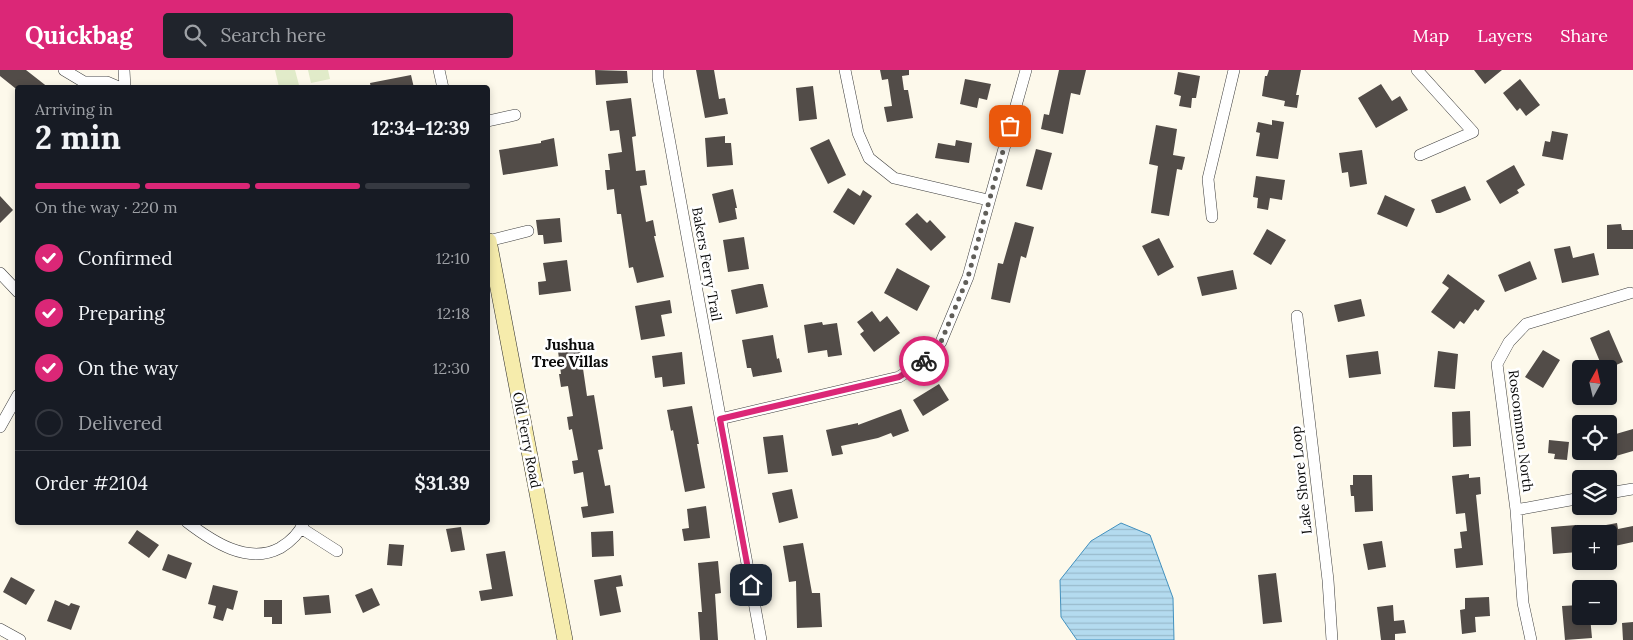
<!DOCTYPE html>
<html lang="en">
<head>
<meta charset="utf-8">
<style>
  :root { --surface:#171b24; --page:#20242c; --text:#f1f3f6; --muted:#9ea1a6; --line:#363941; --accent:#db2777 }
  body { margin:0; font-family:Lora,serif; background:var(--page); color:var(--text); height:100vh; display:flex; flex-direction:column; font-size:19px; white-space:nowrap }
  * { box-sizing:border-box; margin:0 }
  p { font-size:16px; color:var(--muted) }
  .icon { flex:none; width:28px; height:28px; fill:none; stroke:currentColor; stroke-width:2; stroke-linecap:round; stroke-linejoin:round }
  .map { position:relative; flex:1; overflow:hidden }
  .drawer { position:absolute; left:15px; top:15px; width:475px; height:440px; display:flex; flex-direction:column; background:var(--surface); border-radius:5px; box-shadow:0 2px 8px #0003 }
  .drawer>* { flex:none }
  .needle { width:32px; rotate:8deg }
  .fabs { position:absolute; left:1572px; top:290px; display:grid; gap:10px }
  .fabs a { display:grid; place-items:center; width:45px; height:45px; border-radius:5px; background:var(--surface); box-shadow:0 2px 8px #0003; font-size:25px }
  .pin { position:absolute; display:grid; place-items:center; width:42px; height:42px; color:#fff; margin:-21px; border-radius:10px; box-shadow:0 2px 8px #0006 }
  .courier { position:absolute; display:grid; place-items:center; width:50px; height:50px; margin:-25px; border:4px solid #db2777; border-radius:50%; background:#fff; color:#222; box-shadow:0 1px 6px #0007 }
  .overview em { font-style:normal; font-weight:700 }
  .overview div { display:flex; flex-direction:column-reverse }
  .overview { display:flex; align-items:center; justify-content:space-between; height:85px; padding:0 20px }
  h1 { font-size:32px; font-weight:700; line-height:38px }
  .bar { display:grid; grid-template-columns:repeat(4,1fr); gap:8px 5px; align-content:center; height:60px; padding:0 20px }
  .bar i { height:6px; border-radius:4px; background:var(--line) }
  .bar .active { background:var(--accent) }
  .bar p { grid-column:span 4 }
  .line { display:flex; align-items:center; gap:12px; padding:0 20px; border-top:1px solid var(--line) }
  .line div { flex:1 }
  ol { padding:0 20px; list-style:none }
  li { display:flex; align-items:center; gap:15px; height:55px }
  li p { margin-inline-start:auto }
  li .icon { padding:5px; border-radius:50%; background:var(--accent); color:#fff; stroke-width:4 }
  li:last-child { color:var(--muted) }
  li i { width:28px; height:28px; border:2px solid var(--line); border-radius:50% }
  header { display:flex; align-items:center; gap:30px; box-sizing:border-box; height:70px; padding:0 25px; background:var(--accent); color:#fff }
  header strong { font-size:24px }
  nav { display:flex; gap:28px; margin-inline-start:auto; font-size:18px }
  .search { width:350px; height:45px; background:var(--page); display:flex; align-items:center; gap:12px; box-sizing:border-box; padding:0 18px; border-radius:5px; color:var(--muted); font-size:19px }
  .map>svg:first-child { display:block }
  .pitch { fill:#e1ebc9 }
  .water { fill:url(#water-rules); stroke:#4391be }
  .building { fill:#524c48 }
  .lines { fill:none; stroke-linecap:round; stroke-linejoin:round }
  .street-casing { stroke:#3e3e3e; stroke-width:12 }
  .secondary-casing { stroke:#2d2d2d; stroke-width:16 }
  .street { stroke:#fff; stroke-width:11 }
  .secondary { stroke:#f6ecac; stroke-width:15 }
  .done { stroke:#605e59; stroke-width:5; stroke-dasharray:0 9 }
  .route { stroke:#db2777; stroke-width:6 }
  .labels { text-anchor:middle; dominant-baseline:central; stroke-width:5; stroke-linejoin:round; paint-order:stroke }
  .street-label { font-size:14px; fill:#0b0b0b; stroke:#fff }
  .neighbourhood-label { font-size:15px; font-weight:bold; fill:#0b0b0b; stroke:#fff }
</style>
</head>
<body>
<header>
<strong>Quickbag</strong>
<div class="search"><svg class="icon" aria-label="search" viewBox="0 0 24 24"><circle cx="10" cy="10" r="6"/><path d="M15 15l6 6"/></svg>Search here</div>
<nav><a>Map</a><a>Layers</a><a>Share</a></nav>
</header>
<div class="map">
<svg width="1633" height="570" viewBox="0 0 1633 570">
  <defs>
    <pattern id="water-rules" width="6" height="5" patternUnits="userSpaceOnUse" patternTransform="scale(1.25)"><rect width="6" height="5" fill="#b4dbef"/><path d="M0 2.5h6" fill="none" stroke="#9bc"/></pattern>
  </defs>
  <rect width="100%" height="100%" fill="#fdf9eb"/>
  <!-- pitch -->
  <path class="pitch" d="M275,0H295L299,15L290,17H279Z
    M308,0H328L330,9L311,13Z"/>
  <!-- water -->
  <path class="water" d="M1121,453L1150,465L1173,528L1174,570H1077L1061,547L1060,510L1091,471Z"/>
  <!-- building -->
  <path class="building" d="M0,0H26L49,18H15L0,6Z
    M595,0L627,1L628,13L596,15Z
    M696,0H714L719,29L725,28L728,44L705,48Z
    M880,0H909V5L902,6L904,20H908L913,48L887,52L884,37L892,36L888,9L882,10Z
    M1059,0H1086L1080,25L1071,23L1063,64L1041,59L1044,44L1049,45Z
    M1269,0H1301L1296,25H1299L1297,38L1284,36L1285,31L1262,26L1265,6H1267Z
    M1474,0H1502L1485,14Z
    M1178,2L1200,6L1196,28H1192L1191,38L1179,36L1181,26L1174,24Z
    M411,5L414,18H371L370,13Z
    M965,9L991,14L987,30L979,28L977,38L960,34Z
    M1520,9L1540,35L1526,46L1520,38L1517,41L1503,23Z
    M1381,14L1392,31L1400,26L1408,40L1376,58L1358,28Z
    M813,16L817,49L799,51L796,18Z
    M631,28L636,66L632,67L636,101L645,100L647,115L640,116L646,152L653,150L656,166H654L664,207L637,213L633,197L629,198L621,144H617L614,119L607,120L605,100H610L608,84L622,82L619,60L610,61L606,31Z
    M1272,50L1284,52L1278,89L1256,86L1260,63L1256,62L1258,52L1272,55Z
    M1156,55L1177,59L1173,85L1185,87L1182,100L1177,99L1169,146L1151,143L1158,96L1149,94Z
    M1552,61L1568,64L1563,90L1542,86L1545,71L1550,72Z
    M725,66V73H731L733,95L707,97L705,68Z
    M554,68L558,96L503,105L499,80L541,73V71Z
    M829,69L846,105L828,114L810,78Z
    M956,70L972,73L969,93L935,88L938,73L955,76Z
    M1036,79L1052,83L1042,120L1026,116Z
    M1362,80L1367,114L1350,117L1348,102L1342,103L1339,83Z
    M1514,95L1525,115L1517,120L1519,123L1500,134L1486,111Z
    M1256,106L1285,110L1282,130L1270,128L1268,140L1257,138L1258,128L1253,127Z
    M1465,116L1471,130L1440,143H1436L1431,130Z
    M848,118L860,126L863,120L872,126L854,155L833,142Z
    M733,119L737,138H735L737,149L719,153L712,124Z
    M1385,125L1415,139L1407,157L1377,144Z
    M0,126L13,140L0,153Z
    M917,143L927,153L930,150L946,167L931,181L905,154Z
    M560,148L562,172L544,174L543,165H538L536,150Z
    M1015,152L1034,157L1026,188L1021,186L1010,233L991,229L998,193L1003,194Z
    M1621,154L1622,160H1633V179H1607V155Z
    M1267,159L1286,170L1271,195L1253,184Z
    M744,167L749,199L728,202L723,170Z
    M1159,168L1174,197L1158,206L1142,176Z
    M1570,176L1573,188L1594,183L1599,205L1562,213L1554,179Z
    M567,190L571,221L539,225L538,212L546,211L543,193Z
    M1530,191L1537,209L1505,222L1498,205Z
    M897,198L930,216L917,241L884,223Z
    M1233,200L1237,219L1202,226L1197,207Z
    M1448,204L1485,231L1478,241L1475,239L1464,254L1460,251L1454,259L1431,242L1449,218L1442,213Z
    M759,214H763L768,237L736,244L731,220Z
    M1361,229L1365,246L1338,252L1334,235Z
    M670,230L672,243L661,245L665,266L641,270L635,236Z
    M872,241L880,252L887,246L900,263L874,282L860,264L864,261L857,252Z
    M822,252L823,255L837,253L842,285L828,287L827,280L808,283L804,255Z
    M1609,260L1623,292L1607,299H1603L1590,268Z
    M773,265L777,289L779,288L782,302L753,307L751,298H747L742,270Z
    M580,278L587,326L594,325L603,379L598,380L605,416L610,415L614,443L583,448L581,437L588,436L583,402L574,404L572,391L578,390L572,359L569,360L567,347L573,346L568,316L561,317L559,304H561L558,281Z
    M1543,280L1560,290L1543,318L1525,307Z
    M1378,281L1381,304L1349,308L1346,285Z
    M1438,281L1458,284L1455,319L1434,317Z
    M682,282L685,314L663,317L662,307L655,308L652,286Z
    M939,314L949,330L923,346L913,330Z
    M692,336L699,374H697L705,418L685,422L673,360L671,361L667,340Z
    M901,339L909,361L893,367L891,363L878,368L841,376L843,384L832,386L826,360L858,353V355Z
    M1470,341L1471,376L1453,377L1452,342Z
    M1633,359V381L1609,388V366Z
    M783,365L788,402L768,404L763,367Z
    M1549,370L1569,372L1567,390L1554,389L1555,384L1548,383Z
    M1469,404V408L1480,407L1481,424L1476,425L1483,495L1456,498L1454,479L1462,478L1460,462L1467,461L1465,443L1456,444L1452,406Z
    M1353,405H1372L1373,441L1355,442L1354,426H1351L1350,415H1353Z
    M792,419L798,448L779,453L772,423Z
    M706,436L710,468L684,471L682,459L689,458L687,439Z
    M1617,453L1618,459L1633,456V472L1610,477L1609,464L1606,455Z
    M1576,455L1578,482L1553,484L1551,457Z
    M461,457L465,480L451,482L446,459Z
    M137,460L159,475L149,488L128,473Z
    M613,461L614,486L592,487L591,462Z
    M1382,471L1386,497L1368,500L1363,474Z
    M803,473L812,523H820L822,557L797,558L796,511L789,512L783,476Z
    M389,474L404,475L402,496L387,495Z
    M505,481L513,526L481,531L479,521L492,519L486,484Z
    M168,484L192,493L186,509L162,500Z
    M718,491L721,523L715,524L718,570H700L698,542H702L698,493Z
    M1276,503L1282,552L1263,554L1258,505Z
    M621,505L623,516L616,517L621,542L600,546L594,510Z
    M11,507L35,520L26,535L3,522Z
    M213,515L238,521L233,540L227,538L223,551L213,548L216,536L208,534Z
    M372,518L380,535L363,543L355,525Z
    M329,525L331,543L305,545L303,527Z
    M1489,527L1490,546L1475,547L1476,562L1462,564L1460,540L1465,539V528Z
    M55,530L69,536L71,533L80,536L71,560L47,551Z
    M264,530H282V554H272V547H264Z
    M1393,535L1394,551L1404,550L1406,563L1395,564V570H1381L1377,537Z
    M1581,535V546H1590L1592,568L1565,570L1562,536Z
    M1633,552V570H1623L1622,553Z"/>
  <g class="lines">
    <defs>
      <path id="street" d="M64,0L84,12H107L121,18
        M124,0L125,18
        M439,0L443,18
        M658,0V8L761,570
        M845,0L858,63L869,88L894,108L988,130
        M1417,0L1473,62L1420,85
        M488,51L515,45
        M1212,147L1208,109L1234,0
        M488,171L528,161
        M0,203L18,222
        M1297,246L1328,510L1332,570
        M720,349L899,307L924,291L941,272L968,207L1026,0
        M0,357L18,325
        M1609,423L1633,419
        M1516,440L1581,428
        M187,452C213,472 248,495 280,478C290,472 299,464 304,452
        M301,458L337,481
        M0,559L20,570
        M1531,570L1523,533L1516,440L1497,294L1509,272L1526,254L1630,223"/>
      <path id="secondary" d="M489,171L565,570"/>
    </defs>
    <!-- street casing -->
    <use href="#street" class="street-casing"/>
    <!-- secondary casing -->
    <use href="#secondary" class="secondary-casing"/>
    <!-- street -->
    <use href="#street" class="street"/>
    <!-- secondary -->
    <use href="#secondary" class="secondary"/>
  </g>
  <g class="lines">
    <!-- done -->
    <path class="done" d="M924,291L941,272L968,207L1010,56"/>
    <!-- route -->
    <path class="route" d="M751,515L720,349L899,307L924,291"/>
  </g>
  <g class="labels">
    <!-- street labels -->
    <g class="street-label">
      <text transform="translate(707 194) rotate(80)">Bakers Ferry Trail</text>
      <text transform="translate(1521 361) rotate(83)">Roscommon North</text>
      <text transform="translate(527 370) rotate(79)">Old Ferry Road</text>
      <text transform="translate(1301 410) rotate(-96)">Lake Shore Loop</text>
    </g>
    <!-- neighbourhood labels -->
    <g class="neighbourhood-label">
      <text x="570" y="274">Jushua<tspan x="570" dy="17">Tree Villas</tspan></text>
    </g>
  </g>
</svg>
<div class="fabs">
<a><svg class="needle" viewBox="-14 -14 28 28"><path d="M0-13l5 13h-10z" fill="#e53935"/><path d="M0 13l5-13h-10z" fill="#9ea1a6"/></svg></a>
<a><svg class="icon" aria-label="locate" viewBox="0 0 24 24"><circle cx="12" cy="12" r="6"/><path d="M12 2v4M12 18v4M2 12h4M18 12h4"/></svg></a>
<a><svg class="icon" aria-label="layers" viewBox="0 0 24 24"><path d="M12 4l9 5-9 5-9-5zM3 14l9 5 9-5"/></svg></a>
<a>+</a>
<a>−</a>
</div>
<div class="pin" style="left:1010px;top:56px;background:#ea580c"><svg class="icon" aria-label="bag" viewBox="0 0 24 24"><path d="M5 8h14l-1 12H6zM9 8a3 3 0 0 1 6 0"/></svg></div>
<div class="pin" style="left:751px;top:515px;background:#1f2937"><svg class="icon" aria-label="home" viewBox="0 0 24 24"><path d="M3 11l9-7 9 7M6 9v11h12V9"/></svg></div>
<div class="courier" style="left:924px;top:291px"><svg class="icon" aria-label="bike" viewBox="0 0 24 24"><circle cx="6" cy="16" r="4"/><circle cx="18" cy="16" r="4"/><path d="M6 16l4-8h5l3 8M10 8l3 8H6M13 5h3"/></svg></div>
<section class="drawer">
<div class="overview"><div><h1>2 min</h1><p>Arriving in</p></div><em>12:34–12:39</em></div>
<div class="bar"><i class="active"></i><i class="active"></i><i class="active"></i><i></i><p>On the way · 220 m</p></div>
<ol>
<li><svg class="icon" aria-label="check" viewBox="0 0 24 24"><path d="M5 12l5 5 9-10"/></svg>Confirmed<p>12:10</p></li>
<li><svg class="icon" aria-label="check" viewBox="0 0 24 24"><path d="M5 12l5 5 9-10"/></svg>Preparing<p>12:18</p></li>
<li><svg class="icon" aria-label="check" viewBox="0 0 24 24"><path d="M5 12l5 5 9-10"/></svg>On the way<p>12:30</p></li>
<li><i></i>Delivered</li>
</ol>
<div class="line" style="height:65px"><div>Order #2104</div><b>$31.39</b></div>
</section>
</div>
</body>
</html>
